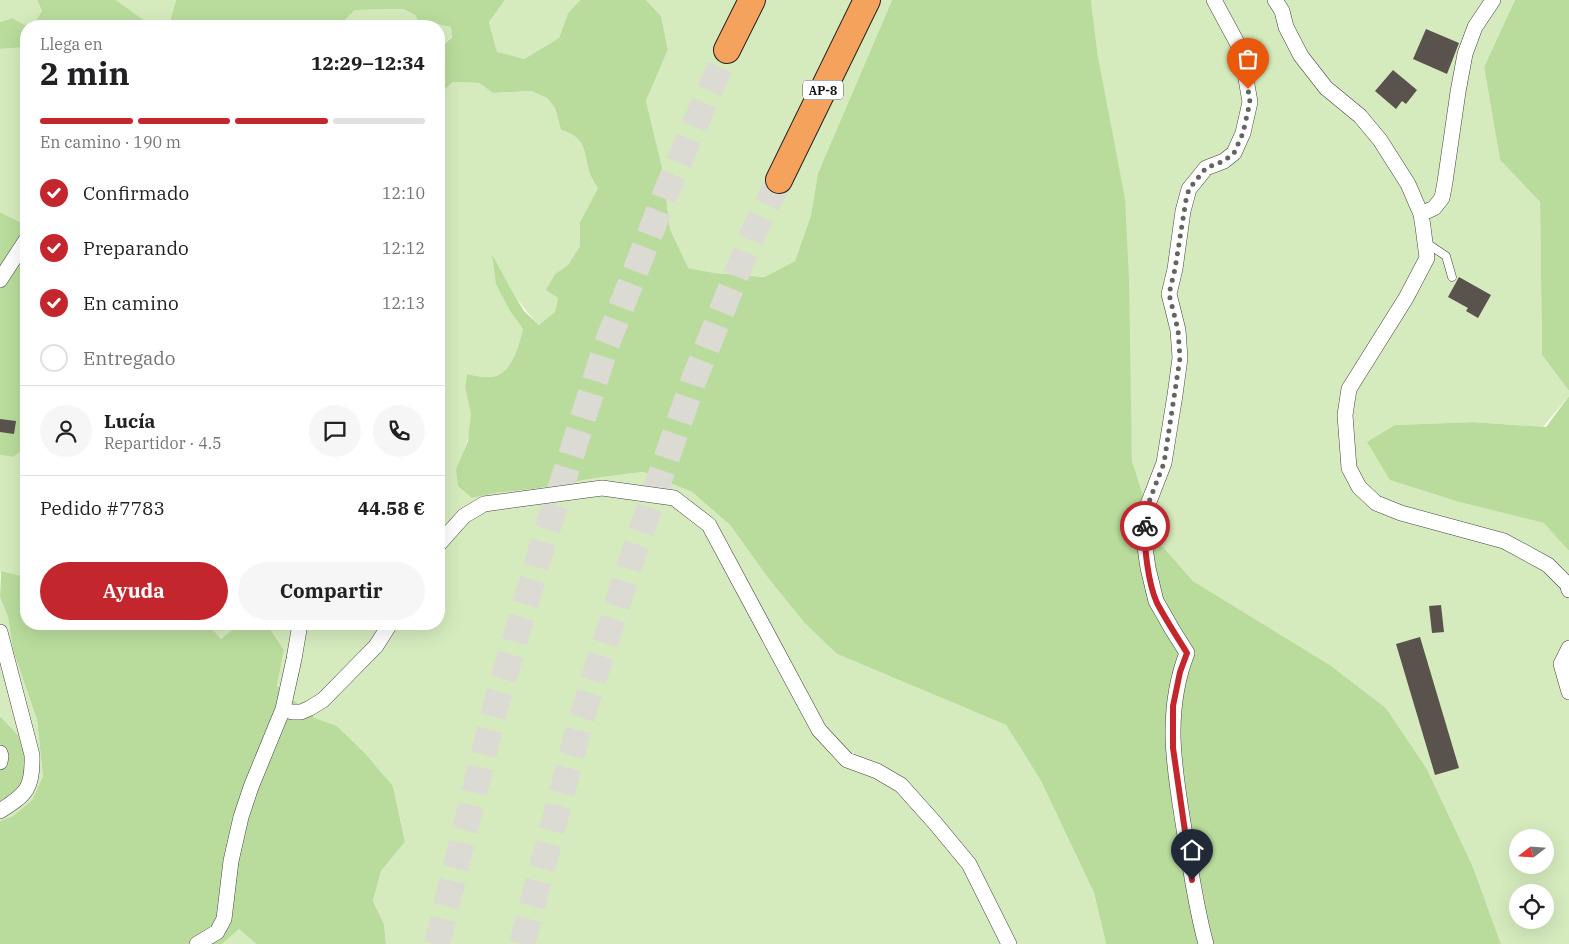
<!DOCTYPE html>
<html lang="es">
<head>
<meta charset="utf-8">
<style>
  :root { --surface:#fff; --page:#f6f6f6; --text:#202124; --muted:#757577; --line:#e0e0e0; --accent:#c4262e }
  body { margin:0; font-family:"IBM Plex Serif",serif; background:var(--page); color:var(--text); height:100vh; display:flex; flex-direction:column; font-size:19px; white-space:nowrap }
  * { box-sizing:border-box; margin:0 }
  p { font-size:16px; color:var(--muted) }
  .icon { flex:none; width:28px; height:28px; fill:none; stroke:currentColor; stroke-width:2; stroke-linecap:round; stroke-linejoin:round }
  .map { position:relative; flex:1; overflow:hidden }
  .details { position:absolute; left:20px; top:20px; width:425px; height:610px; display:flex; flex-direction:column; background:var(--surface); border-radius:20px; box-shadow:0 5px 20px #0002 }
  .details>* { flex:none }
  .needle { width:32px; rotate:253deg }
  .tools { position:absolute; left:1509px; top:829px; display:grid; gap:10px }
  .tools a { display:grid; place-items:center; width:45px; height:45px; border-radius:50%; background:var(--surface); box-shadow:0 5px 20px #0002; font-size:25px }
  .pin { position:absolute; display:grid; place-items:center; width:42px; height:42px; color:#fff; margin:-51px -21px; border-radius:50% 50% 50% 0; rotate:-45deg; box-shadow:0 0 5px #0007 }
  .pin .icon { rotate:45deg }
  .courier { position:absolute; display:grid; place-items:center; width:50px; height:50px; margin:-25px; border:4px solid #c4262e; border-radius:50%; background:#fff; color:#222; box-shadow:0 1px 6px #0007 }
  .summary em { font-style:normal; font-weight:800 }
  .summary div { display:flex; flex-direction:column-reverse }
  .summary { display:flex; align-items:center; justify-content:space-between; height:85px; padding:0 20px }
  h1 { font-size:32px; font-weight:800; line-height:38px }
  .bar { display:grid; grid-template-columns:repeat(4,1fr); gap:8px 5px; align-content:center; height:60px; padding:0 20px }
  .bar i { height:6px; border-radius:4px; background:var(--line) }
  .bar .on { background:var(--accent) }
  .bar p { grid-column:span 4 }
  .line { display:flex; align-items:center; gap:12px; padding:0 20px; border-top:1px solid var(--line) }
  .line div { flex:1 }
  .round { display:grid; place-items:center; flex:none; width:52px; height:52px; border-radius:26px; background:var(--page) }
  ol { padding:0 20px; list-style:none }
  li { display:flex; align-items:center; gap:15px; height:55px }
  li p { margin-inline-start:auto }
  li .icon { padding:5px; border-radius:50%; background:var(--accent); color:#fff; stroke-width:4 }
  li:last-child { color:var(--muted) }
  li i { width:28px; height:28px; border:2px solid var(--line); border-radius:50% }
  .action { display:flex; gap:10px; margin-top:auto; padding:10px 20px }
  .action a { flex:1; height:58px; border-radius:30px; background:var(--accent); color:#fff; font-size:20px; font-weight:800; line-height:58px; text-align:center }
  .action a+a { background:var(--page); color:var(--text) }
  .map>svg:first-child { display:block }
  .green { fill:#d5ebbd; fill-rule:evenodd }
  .forest { fill:#b9dc9c }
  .building { fill:#5a524d }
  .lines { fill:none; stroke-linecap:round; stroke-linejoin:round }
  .motorway-tunnel { stroke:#dbdad3; stroke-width:26; stroke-dasharray:26 13; stroke-linecap:butt }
  .service-casing { stroke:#444; stroke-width:9 }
  .minor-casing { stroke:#444; stroke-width:16 }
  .motorway-casing { stroke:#222; stroke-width:28 }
  .service { stroke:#fff; stroke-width:8 }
  .minor { stroke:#fff; stroke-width:15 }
  .motorway { stroke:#f5a25d; stroke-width:26 }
  .done { stroke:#646461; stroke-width:5; stroke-dasharray:0 9 }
  .route { stroke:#c4262e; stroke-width:6 }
  .labels { text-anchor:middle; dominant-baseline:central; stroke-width:5; stroke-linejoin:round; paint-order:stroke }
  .shield { fill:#fff; stroke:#585858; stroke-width:1 }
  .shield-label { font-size:12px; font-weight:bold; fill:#111 }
</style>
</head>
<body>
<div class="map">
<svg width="1569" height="944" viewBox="0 0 1569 944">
  <rect width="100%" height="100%" fill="#fffdf5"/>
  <!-- green -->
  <path class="green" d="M0,0H37L42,11L32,26H27L12,18L0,22Z
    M116,0H176L170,21L165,26H152Z
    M505,0H580L568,13L559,38L524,59L497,53L489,22Z
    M646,0H892L818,173L811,215L795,261L766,277L715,273L687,268L670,229L663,171L646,101L668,48L661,16Z
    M1091,0H1515L1484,67L1500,160L1540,202L1542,355L1569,391V396L1543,427L1473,422L1395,425L1463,503L1545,523L1569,551V944H1501L1473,867L1427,769L1386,708L1330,665L1193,581L1158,541L1132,461L1130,409L1098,57ZM1518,838H1545V865H1518ZM1518,892H1545V920H1518Z
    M403,9L415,15L421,26H342L343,22L355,10Z
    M437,24L451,27L452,36L439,49V26H427Z
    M26,47V227L22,223L0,212V49Z
    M453,82L479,83L493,93L531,91L547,98L555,108L561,130C588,138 583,152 590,174C592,179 595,184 598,188L580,222V246L568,265L555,274L547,290L558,298L555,312L540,326C517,303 508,284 493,256L510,311L523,329C518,347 512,379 486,377C480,377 473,375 467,374C463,392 468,395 471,412C474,430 463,453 456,469L472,498L495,493L534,489L602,477L643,472L692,492L730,525L766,575L837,654L1006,725L1041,781L1094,893L1106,944H386L384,924L373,901L381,871L405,842L393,786L364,752L337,726L315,718L277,686L284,650L268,626L257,624H439V95Z
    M26,448V579L22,576L1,571L0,573V455L13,457Z
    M0,597L8,617L13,650L37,720L43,776L32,800L13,816L0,821V802L18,735L0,716Z
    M208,624H239L221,639Z
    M239,929L256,944H222Z"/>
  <!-- forest -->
  <path class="forest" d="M37,0H116L152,26H32L42,11Z
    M176,0H505L489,22L497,52L524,59L559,38L568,13L580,0H646L661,16L668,49L646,101L663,171L670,229L688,268L715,273L765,277L795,261L811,215L818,173L892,0H1091L1098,57L1125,199L1129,279L1132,461L1158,541L1193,581L1330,665L1386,708L1427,769L1473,867L1501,944H1106L1094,893L1041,781L1006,725L837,654L804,622L766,575L730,525L692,492L643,472L602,477L534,489L495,493L472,498L458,486L456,469L468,441L471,414L465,387L467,374C473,375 480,377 486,377C511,379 518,348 523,329L510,311L496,284L492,254L511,289L524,311L539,325L555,312L558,298L546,290L555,274L568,265L580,246V222L598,188C595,184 592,179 590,174C583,152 588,138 561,130L555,108L547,98L531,91L493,93L479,83L453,82L439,95V49L452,37L451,27L437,24L421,26L415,15L403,9L355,10L343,22L342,26H165L170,21Z
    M1515,0H1569V391L1542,355L1540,202L1500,160L1484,67Z
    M12,18L27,26L26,47L0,49V22Z
    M0,212L22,223L26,227V448L13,457L0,455Z
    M1569,396V551L1544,523L1463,503L1390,480L1367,442L1395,425L1473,422L1546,427Z
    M1,571L22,576L26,579V624H208L221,639L239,624H257L268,626L284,650L277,686L315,718L337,726L364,752L393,786L405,842L381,871L373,901L384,924L386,944H256L239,929L222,944H0V821L13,816L32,800L43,776L37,720L13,650L8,617L0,597Z
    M0,716L18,735L26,760L24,783L0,802Z"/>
  <!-- building -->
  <path class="building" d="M1426,29L1459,43L1447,74L1413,59Z
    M1393,70L1417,90L1406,104L1402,101L1396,109L1375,91Z
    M1459,277L1491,295L1478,318L1466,311L1468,308L1448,297Z
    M0,419L16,421L14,434L0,432Z
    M1441,605L1444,632L1432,633L1429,606Z
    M1420,637L1459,768L1435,775L1396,644Z"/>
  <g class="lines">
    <!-- motorway-tunnel -->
    <path class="motorway-tunnel" d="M437,944L494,712L544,540L606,346L669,185L727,50
      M522,944L581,720L630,564L693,382L752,236L779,180"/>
    <defs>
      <path id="service" d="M1425,242L1446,256L1452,277"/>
      <path id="minor" d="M1275,0L1282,11L1286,27L1301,56L1326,88L1360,116L1380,140L1408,184L1421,214L1423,227L1427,258L1406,298L1349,389L1345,415L1349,468L1359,487L1376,503L1401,513L1504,541L1548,565L1567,584L1569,590
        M1421,214L1434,208L1442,198L1445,182L1458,92L1465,54L1475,27L1493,0
        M0,280L26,240
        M439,544L464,516L484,504L602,488L674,498L709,525L819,730L847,760L877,771L901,785L935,823L969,864L1009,944
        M0,632L32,755C33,788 27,794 0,811
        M1569,648L1561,664L1569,692
        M283,709L292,712H301L310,708L323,700L376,646L390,624
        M0,753L1,756L0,762
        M197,944L217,932L224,919L231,861L241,817L251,787L283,709L294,659L300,624
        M1206,944C1196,908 1191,871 1185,835C1175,772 1163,715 1187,653L1172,629L1156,601L1148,568L1144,540L1145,512L1164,463L1175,395L1180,358L1178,330L1169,294L1175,269L1183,211L1189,189L1206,168L1224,161L1234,153L1243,133L1250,102L1241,50L1214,0"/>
      <path id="motorway" d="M727,50L752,0
        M779,180L867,0"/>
    </defs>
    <!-- service casing -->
    <use href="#service" class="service-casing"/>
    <!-- minor casing -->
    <use href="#minor" class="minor-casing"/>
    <!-- motorway casing -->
    <use href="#motorway" class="motorway-casing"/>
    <!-- service -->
    <use href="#service" class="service"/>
    <!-- minor -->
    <use href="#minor" class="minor"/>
    <!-- motorway -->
    <use href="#motorway" class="motorway"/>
  </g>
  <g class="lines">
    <!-- done -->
    <path class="done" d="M1145,526V512L1164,463L1180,358L1178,330L1169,294L1175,269L1186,200L1189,189L1206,168L1224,161L1234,153L1243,133L1250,102L1248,89"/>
    <!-- route -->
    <path class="route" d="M1145,526C1144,547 1148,583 1157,603C1166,620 1177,637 1187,653L1180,672L1173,706V748L1192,880"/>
  </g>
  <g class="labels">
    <!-- shield labels -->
    <rect class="shield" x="803" y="80.5" width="40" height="19" rx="4"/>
    <g class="shield-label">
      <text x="823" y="90">AP-8</text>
    </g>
  </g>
</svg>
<div class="tools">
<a><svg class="needle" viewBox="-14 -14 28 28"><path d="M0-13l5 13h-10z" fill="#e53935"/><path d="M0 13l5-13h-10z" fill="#757577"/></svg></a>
<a><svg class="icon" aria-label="locate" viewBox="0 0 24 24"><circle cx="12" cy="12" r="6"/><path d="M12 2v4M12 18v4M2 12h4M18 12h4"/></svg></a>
</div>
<div class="pin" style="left:1248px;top:89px;background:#ea580c"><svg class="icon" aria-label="bag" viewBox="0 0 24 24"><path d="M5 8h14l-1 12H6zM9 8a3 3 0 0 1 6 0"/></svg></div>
<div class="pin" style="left:1192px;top:880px;background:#1f2937"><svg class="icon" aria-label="home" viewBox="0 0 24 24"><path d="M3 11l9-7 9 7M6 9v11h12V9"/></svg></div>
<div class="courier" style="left:1145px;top:526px"><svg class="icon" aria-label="bike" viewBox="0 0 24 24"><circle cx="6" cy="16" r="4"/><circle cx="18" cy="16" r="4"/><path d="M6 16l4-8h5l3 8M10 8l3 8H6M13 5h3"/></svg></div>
<section class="details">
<div class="summary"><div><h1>2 min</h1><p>Llega en</p></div><em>12:29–12:34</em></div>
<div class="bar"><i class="on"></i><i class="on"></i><i class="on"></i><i></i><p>En camino · 190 m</p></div>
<ol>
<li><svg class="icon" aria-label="check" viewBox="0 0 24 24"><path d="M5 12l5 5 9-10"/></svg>Confirmado<p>12:10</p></li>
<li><svg class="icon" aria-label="check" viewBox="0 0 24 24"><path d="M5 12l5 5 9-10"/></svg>Preparando<p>12:12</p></li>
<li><svg class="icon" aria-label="check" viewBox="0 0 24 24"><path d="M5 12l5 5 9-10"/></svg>En camino<p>12:13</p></li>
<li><i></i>Entregado</li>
</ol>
<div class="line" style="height:90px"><a class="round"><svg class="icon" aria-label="person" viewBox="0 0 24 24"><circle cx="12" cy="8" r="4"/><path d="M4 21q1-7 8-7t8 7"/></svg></a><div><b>Lucía</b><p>Repartidor · 4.5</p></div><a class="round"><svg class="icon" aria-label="chat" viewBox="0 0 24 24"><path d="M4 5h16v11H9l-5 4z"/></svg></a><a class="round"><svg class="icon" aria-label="phone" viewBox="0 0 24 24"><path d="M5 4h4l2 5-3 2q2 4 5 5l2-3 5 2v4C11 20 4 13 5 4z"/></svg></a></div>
<div class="line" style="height:65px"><div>Pedido #7783</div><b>44.58 €</b></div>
<div class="action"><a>Ayuda</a><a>Compartir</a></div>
</section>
</div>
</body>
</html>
